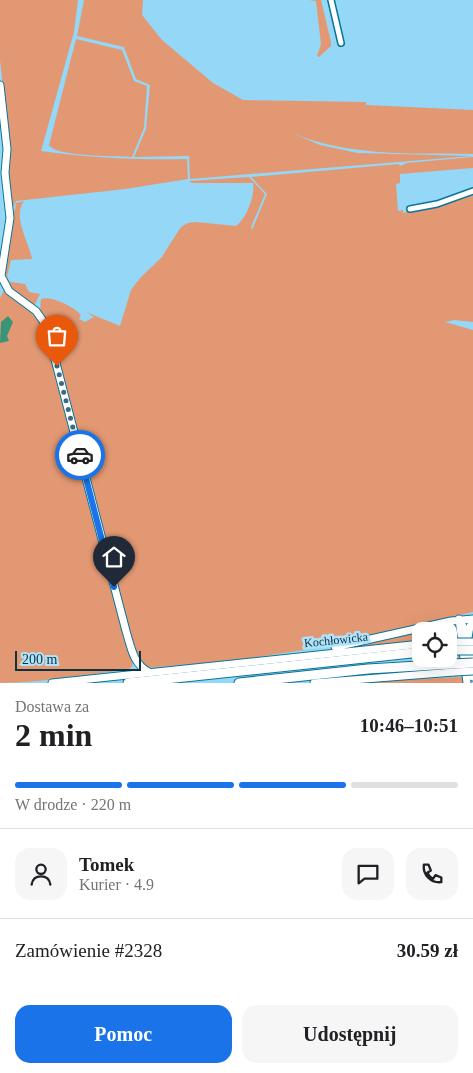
<!DOCTYPE html>
<html lang="pl">
<head>
<meta charset="utf-8">
<style>
  :root { --surface:#fff; --page:#f6f6f6; --text:#202124; --muted:#757577; --line:#e0e0e0; --accent:#1a73e8 }
  body { margin:0; font-family:"Times New Roman",serif; background:var(--page); color:var(--text); height:100vh; display:flex; flex-direction:column; font-size:19px; white-space:nowrap }
  * { box-sizing:border-box; margin:0 }
  p { font-size:16px; color:var(--muted) }
  .icon { flex:none; width:28px; height:28px; fill:none; stroke:currentColor; stroke-width:2; stroke-linecap:round; stroke-linejoin:round }
  .map { position:relative; height:683px; overflow:hidden }
  .sheet { display:flex; flex-direction:column; background:var(--surface); flex:1 }
  .sheet>* { flex:none }
  .controls { position:absolute; left:412px; top:622px; display:grid; gap:10px }
  .controls a { display:grid; place-items:center; width:45px; height:45px; border-radius:10px; background:var(--surface); box-shadow:0 5px 20px #0002; font-size:25px }
  .scale { position:absolute; left:15px; bottom:12px; width:126px; box-sizing:border-box; padding-left:5px; border:2px solid #0c3342; border-top:0; font-size:14px; line-height:18px; white-space:nowrap; color:#0c3342; -webkit-text-stroke:4px #b0e2f9; paint-order:stroke }
  .pin { position:absolute; display:grid; place-items:center; width:42px; height:42px; color:#fff; margin:-51px -21px; border-radius:50% 50% 50% 0; rotate:-45deg; box-shadow:0 0 5px #0007 }
  .pin .icon { rotate:45deg }
  .courier { position:absolute; display:grid; place-items:center; width:50px; height:50px; margin:-25px; border:4px solid #1a73e8; border-radius:50%; background:#fff; color:#222; box-shadow:0 1px 6px #0007 }
  .head em { font-style:normal; font-weight:700 }
  .head div { display:flex; flex-direction:column-reverse }
  .head { display:flex; align-items:center; justify-content:space-between; height:85px; padding:0 15px }
  h1 { font-size:32px; font-weight:700; line-height:38px }
  .bar { display:grid; grid-template-columns:repeat(4,1fr); gap:8px 5px; align-content:center; height:60px; padding:0 15px }
  .bar i { height:6px; border-radius:4px; background:var(--line) }
  .bar .selected { background:var(--accent) }
  .bar p { grid-column:span 4 }
  .line { display:flex; align-items:center; gap:12px; padding:0 15px; border-top:1px solid var(--line) }
  .line div { flex:1 }
  .round { display:grid; place-items:center; flex:none; width:52px; height:52px; border-radius:15px; background:var(--page) }
  .cta { display:flex; gap:10px; margin-top:auto; padding:10px 15px }
  .cta a { flex:1; height:58px; border-radius:15px; background:var(--accent); color:#fff; font-size:20px; font-weight:700; line-height:58px; text-align:center }
  .cta a+a { background:var(--page); color:var(--text) }
  .map>svg:first-child { display:block }
  .green { fill:#e29872 }
  .water { fill:#399577 }
  .lines { fill:none; stroke-linecap:round; stroke-linejoin:round }
  .street-casing { stroke:#0b7598; stroke-width:8 }
  .secondary-casing { stroke:#0b7598; stroke-width:9 }
  .highway-casing { stroke:#0b7598; stroke-width:11 }
  .street { stroke:#fff; stroke-width:5 }
  .secondary { stroke:#fff; stroke-width:7 }
  .highway { stroke:#fff; stroke-width:9 }
  .secondary-bridge-casing { stroke:#0b7598; stroke-width:9; stroke-linecap:butt }
  .highway-bridge-casing { stroke:#0b7598; stroke-width:11; stroke-linecap:butt }
  .secondary-bridge { stroke:#fff; stroke-width:7 }
  .highway-bridge { stroke:#fff; stroke-width:9 }
  .done { stroke:#3c6c81; stroke-width:5; stroke-dasharray:0 9 }
  .route { stroke:#1a73e8; stroke-width:6 }
  .labels { text-anchor:middle; dominant-baseline:central; stroke-width:5; stroke-linejoin:round; paint-order:stroke }
  .street-label { font-size:12px; fill:#0c3342; stroke:#b0e2f9 }
</style>
</head>
<body>
<div class="map">
<svg width="473" height="683" viewBox="0 0 473 683">
  <rect width="100%" height="100%" fill="#94d7f6"/>
  <!-- green -->
  <path class="green" d="M0,0H78L74,32L41,151C90,158 137,160 187,159L188,179L125,189L16,201L12,210L8,174L10,152L0,60Z
    M84,0H143L142,15L162,40L213,83L243,100L366,102V105L473,110V154C410,153 347,157 287,131L320,145L358,153L472,156L190,179L189,156L134,157L146,129L150,85L136,79L124,47L77,36Z
    M309,0H321L331,42V46L319,57L317,56L321,44L316,1Z
    M76,39L122,50L134,81L147,86L144,128L132,157C116,156 56,157 49,145Z
    M473,157V168L400,174V183L396,184L398,211L403,210V213L473,192V322L454,320L445,322L473,330V612L337,645L238,660L147,668L140,664L128,629L47,321L40,311L41,299C51,295 74,307 81,315L79,319L85,322L94,317L86,312L120,326L131,290L140,278L161,258L181,227L188,223L196,222L236,226C247,218 255,196 253,183H192L189,181L249,177L265,194L251,227L252,230L267,194L251,177L399,164L402,173L400,166L407,163Z
    M24,201C12,217 29,242 32,259L11,260L7,277L10,282L25,284L29,292L40,294L34,306L14,293L5,278L12,211L15,210L16,203Z
    M4,290C17,305 36,311 44,330L133,661L132,667L127,670C85,674 43,683 0,683V298Z
    M451,623L456,624L464,683H334L461,677L455,632Z
    M450,625L455,639H449V631H421V641L349,647Z"/>
  <!-- water -->
  <path class="water" d="M8,316L13,322L7,336L9,341L0,343L1,322Z"/>
  <g class="lines">
    <defs>
      <path id="street" d="M331,0L341,43
        M410,209L437,204L473,191"/>
      <path id="secondary" d="M0,85L7,149L5,173L10,218L1,276L9,291L36,311L46,325L126,631C131,647 133,664 149,672
        M459,619L467,683
        M461,621L468,641L473,677
        M468,638L470,626L473,623
        M335,647L451,621L473,619
        M52,683L421,644
        M314,683L454,672"/>
      <path id="highway" d="M128,683L421,652
        M239,683L368,669L452,664"/>
    </defs>
    <!-- street casing -->
    <use href="#street" class="street-casing"/>
    <!-- secondary casing -->
    <use href="#secondary" class="secondary-casing"/>
    <!-- highway casing -->
    <use href="#highway" class="highway-casing"/>
    <!-- street -->
    <use href="#street" class="street"/>
    <!-- secondary -->
    <use href="#secondary" class="secondary"/>
    <!-- highway -->
    <use href="#highway" class="highway"/>
    <defs>
      <path id="secondary-bridge" d="M449,642H473
        M454,672L473,671"/>
      <path id="highway-bridge" d="M451,650H473
        M452,664L473,663"/>
    </defs>
    <!-- secondary-bridge casing -->
    <use href="#secondary-bridge" class="secondary-bridge-casing"/>
    <!-- highway-bridge casing -->
    <use href="#highway-bridge" class="highway-bridge-casing"/>
    <!-- secondary-bridge -->
    <use href="#secondary-bridge" class="secondary-bridge"/>
    <!-- highway-bridge -->
    <use href="#highway-bridge" class="highway-bridge"/>
  </g>
  <g class="lines">
    <!-- done -->
    <path class="done" d="M57,366L80,455"/>
    <!-- route -->
    <path class="route" d="M80,455L114,587"/>
  </g>
  <g class="labels">
    <!-- street labels -->
    <g class="street-label">
      <text transform="translate(336 640) rotate(-6)">Kochłowicka</text>
    </g>
  </g>
</svg>
<div class="controls">
<a><svg class="icon" aria-label="locate" viewBox="0 0 24 24"><circle cx="12" cy="12" r="6"/><path d="M12 2v4M12 18v4M2 12h4M18 12h4"/></svg></a>
</div>
<div class="scale">200 m</div>
<div class="pin" style="left:57px;top:366px;background:#ea580c"><svg class="icon" aria-label="bag" viewBox="0 0 24 24"><path d="M5 8h14l-1 12H6zM9 8a3 3 0 0 1 6 0"/></svg></div>
<div class="pin" style="left:114px;top:587px;background:#1f2937"><svg class="icon" aria-label="home" viewBox="0 0 24 24"><path d="M3 11l9-7 9 7M6 9v11h12V9"/></svg></div>
<div class="courier" style="left:80px;top:455px"><svg class="icon" aria-label="car" viewBox="0 0 24 24"><path d="M5 17H2v-5l4-1 3-4h7l3 4 3 1v5h-3M9 17h6M6 11h13"/><circle cx="7" cy="17" r="2"/><circle cx="17" cy="17" r="2"/></svg></div>
</div>
<section class="sheet">
<div class="head"><div><h1>2 min</h1><p>Dostawa za</p></div><em>10:46–10:51</em></div>
<div class="bar"><i class="selected"></i><i class="selected"></i><i class="selected"></i><i></i><p>W drodze · 220 m</p></div>
<div class="line" style="height:90px"><a class="round"><svg class="icon" aria-label="person" viewBox="0 0 24 24"><circle cx="12" cy="8" r="4"/><path d="M4 21q1-7 8-7t8 7"/></svg></a><div><b>Tomek</b><p>Kurier · 4.9</p></div><a class="round"><svg class="icon" aria-label="chat" viewBox="0 0 24 24"><path d="M4 5h16v11H9l-5 4z"/></svg></a><a class="round"><svg class="icon" aria-label="phone" viewBox="0 0 24 24"><path d="M5 4h4l2 5-3 2q2 4 5 5l2-3 5 2v4C11 20 4 13 5 4z"/></svg></a></div>
<div class="line" style="height:65px"><div>Zamówienie #2328</div><b>30.59 zł</b></div>
<div class="cta"><a>Pomoc</a><a>Udostępnij</a></div>
</section>
</body>
</html>
